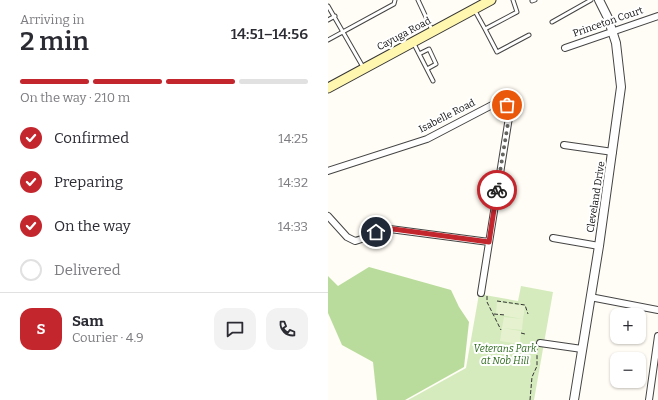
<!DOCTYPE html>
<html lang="en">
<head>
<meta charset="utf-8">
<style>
  :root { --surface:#fff; --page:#f2f2f3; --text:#2b2b33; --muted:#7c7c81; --line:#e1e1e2; --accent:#c4262e }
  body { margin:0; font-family:Bitter,serif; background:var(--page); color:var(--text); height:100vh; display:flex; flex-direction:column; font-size:15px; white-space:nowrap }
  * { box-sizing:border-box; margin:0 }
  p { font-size:13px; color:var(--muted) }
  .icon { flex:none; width:22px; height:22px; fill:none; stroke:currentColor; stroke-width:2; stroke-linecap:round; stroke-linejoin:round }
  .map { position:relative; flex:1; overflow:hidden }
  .sheet { display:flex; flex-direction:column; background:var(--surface); width:328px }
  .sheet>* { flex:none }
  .buttons { position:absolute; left:282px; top:308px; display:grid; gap:8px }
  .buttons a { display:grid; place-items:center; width:36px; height:36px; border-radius:8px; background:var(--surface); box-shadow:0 1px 3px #0004; font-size:20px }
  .pin { position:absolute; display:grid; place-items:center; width:34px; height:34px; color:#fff; margin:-17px; border:2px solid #fff; border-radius:50%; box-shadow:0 1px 4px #0007 }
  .courier { position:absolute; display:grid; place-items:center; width:40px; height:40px; margin:-20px; border:3px solid #c4262e; border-radius:50%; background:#fff; color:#222; box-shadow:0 1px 5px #0007 }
  .overview em { font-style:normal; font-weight:600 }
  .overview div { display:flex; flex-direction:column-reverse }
  .overview { display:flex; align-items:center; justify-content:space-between; height:68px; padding:0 20px }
  h1 { font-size:26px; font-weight:600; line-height:30px }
  .bar { display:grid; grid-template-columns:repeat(4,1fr); gap:6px 4px; align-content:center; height:48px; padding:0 20px }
  .bar i { height:5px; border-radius:3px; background:var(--line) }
  .bar .active { background:var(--accent) }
  .bar p { grid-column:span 4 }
  .line { display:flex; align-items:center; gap:10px; padding:0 20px; border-top:1px solid var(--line) }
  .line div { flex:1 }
  .round { display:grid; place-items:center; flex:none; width:42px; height:42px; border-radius:12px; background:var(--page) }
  ol { padding:0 20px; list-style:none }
  li { display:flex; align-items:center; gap:12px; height:44px }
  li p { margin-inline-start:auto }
  li .icon { padding:4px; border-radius:50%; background:var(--accent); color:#fff; stroke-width:4 }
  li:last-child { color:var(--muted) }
  li i { width:22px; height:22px; border:2px solid var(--line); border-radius:50% }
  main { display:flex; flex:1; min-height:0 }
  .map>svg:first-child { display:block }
  .green { fill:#d5ebbd }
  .forest { fill:#b9dc9c }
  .pitch { fill:#e6f2cf }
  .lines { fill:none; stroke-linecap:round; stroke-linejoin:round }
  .service-casing { stroke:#444; stroke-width:5 }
  .minor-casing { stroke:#444; stroke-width:8 }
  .tertiary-casing { stroke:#444; stroke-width:10 }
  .secondary-casing { stroke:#333; stroke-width:11 }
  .path { stroke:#333; stroke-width:1; stroke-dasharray:4 2; stroke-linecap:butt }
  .service { stroke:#fff; stroke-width:3 }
  .minor { stroke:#fff; stroke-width:6 }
  .tertiary { stroke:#fff; stroke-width:8 }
  .secondary { stroke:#fff6b0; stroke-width:9 }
  .done { stroke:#646461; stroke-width:4; stroke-dasharray:0 7.2 }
  .route { stroke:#c4262e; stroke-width:5 }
  .labels { text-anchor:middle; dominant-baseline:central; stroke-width:4; stroke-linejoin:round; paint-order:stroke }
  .street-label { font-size:10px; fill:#111; stroke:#fff }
  .park-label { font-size:10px; font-style:italic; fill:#2f6b1f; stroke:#fff }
</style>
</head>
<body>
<main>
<section class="sheet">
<div class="overview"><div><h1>2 min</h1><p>Arriving in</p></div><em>14:51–14:56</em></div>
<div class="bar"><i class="active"></i><i class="active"></i><i class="active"></i><i></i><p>On the way · 210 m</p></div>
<ol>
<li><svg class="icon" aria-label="check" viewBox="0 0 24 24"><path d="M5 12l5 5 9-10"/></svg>Confirmed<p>14:25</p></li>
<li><svg class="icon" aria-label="check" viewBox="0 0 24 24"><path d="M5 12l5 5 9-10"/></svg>Preparing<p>14:32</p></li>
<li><svg class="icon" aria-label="check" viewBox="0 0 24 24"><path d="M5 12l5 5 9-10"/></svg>On the way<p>14:33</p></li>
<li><i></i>Delivered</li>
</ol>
<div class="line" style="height:72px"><b class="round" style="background:var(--accent);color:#fff">S</b><div><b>Sam</b><p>Courier · 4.9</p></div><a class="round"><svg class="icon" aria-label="chat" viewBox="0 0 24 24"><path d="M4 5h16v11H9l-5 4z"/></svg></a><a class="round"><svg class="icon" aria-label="phone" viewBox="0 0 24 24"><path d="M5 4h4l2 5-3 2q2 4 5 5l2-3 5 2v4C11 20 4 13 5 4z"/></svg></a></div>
</section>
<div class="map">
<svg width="330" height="400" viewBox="0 0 330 400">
  <rect width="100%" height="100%" fill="#fffdf5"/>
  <!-- green -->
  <path class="green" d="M193,286L225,292L206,400H80L138,368L151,294L190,301Z"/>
  <!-- forest -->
  <path class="forest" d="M41,267L123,290L131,307L141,322L136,367L77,400H49L45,362L14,345L0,313V276L10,286Z"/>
  <!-- pitch -->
  <path class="pitch" d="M169,302L197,306L195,319L168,314Z
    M176,317L195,319L194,330L174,328Z
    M174,328L193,331L192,344L172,341Z"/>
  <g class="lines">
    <defs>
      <path id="service" d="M90,0L104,30
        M204,1L207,0
        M0,6L35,67
        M147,11L157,29L189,12L185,0
        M0,20L7,16
        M224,22L263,0
        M157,29L169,52L201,35
        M0,40L66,4L67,0
        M86,44L105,81
        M91,54L101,49L108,64L99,69"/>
      <path id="minor" d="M237,48L330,16
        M236,145L285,152
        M0,171L99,139L166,104L173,103L179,105L182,111L153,293
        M0,216L19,237L27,241C40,238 48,230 62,229L161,242
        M225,238L271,246
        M262,297L330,310
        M212,343L254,349
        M321,400L330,336"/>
      <path id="tertiary" d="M246,400L271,246L293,87L288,43L280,18L271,0"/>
      <path id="secondary" d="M0,88L163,0"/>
    </defs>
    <!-- service casing -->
    <use href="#service" class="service-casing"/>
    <!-- minor casing -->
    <use href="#minor" class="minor-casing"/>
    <!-- tertiary casing -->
    <use href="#tertiary" class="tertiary-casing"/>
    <!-- secondary casing -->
    <use href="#secondary" class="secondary-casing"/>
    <!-- path -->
    <path class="path" d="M159,296V302L173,330
      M169,301L197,305L200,314
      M166,314L177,315
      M193,333L197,334
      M202,400L204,377L209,366V349"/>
    <!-- service -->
    <use href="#service" class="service"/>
    <!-- minor -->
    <use href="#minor" class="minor"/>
    <!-- tertiary -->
    <use href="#tertiary" class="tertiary"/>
    <!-- secondary -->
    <use href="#secondary" class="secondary"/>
  </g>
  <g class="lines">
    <!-- done -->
    <path class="done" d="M169,190L182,111L179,105"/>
    <!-- route -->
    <path class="route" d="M48,232L65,229L161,242L169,190"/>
  </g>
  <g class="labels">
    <!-- street labels -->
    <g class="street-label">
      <text transform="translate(280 22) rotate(-19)">Princeton Court</text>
      <text transform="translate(76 34) rotate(-28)">Cayuga Road</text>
      <text transform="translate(119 116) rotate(-27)">Isabelle Road</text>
      <text transform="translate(268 197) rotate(-81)">Cleveland Drive</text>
    </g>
    <!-- park labels -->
    <g class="park-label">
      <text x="177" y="349">Veterans Park<tspan x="177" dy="12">at Nob Hill</tspan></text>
    </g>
  </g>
</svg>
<div class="buttons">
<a>+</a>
<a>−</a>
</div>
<div class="pin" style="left:179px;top:105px;background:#ea580c"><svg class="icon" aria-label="bag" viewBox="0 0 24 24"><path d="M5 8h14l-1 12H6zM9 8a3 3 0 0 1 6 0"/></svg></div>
<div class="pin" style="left:48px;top:232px;background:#1f2937"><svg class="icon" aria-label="home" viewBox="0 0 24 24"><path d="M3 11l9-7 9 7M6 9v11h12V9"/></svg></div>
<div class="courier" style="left:169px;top:190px"><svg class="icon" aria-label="bike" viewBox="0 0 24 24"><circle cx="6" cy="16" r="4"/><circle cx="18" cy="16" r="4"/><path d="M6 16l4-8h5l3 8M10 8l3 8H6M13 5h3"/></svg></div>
</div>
</main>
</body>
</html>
